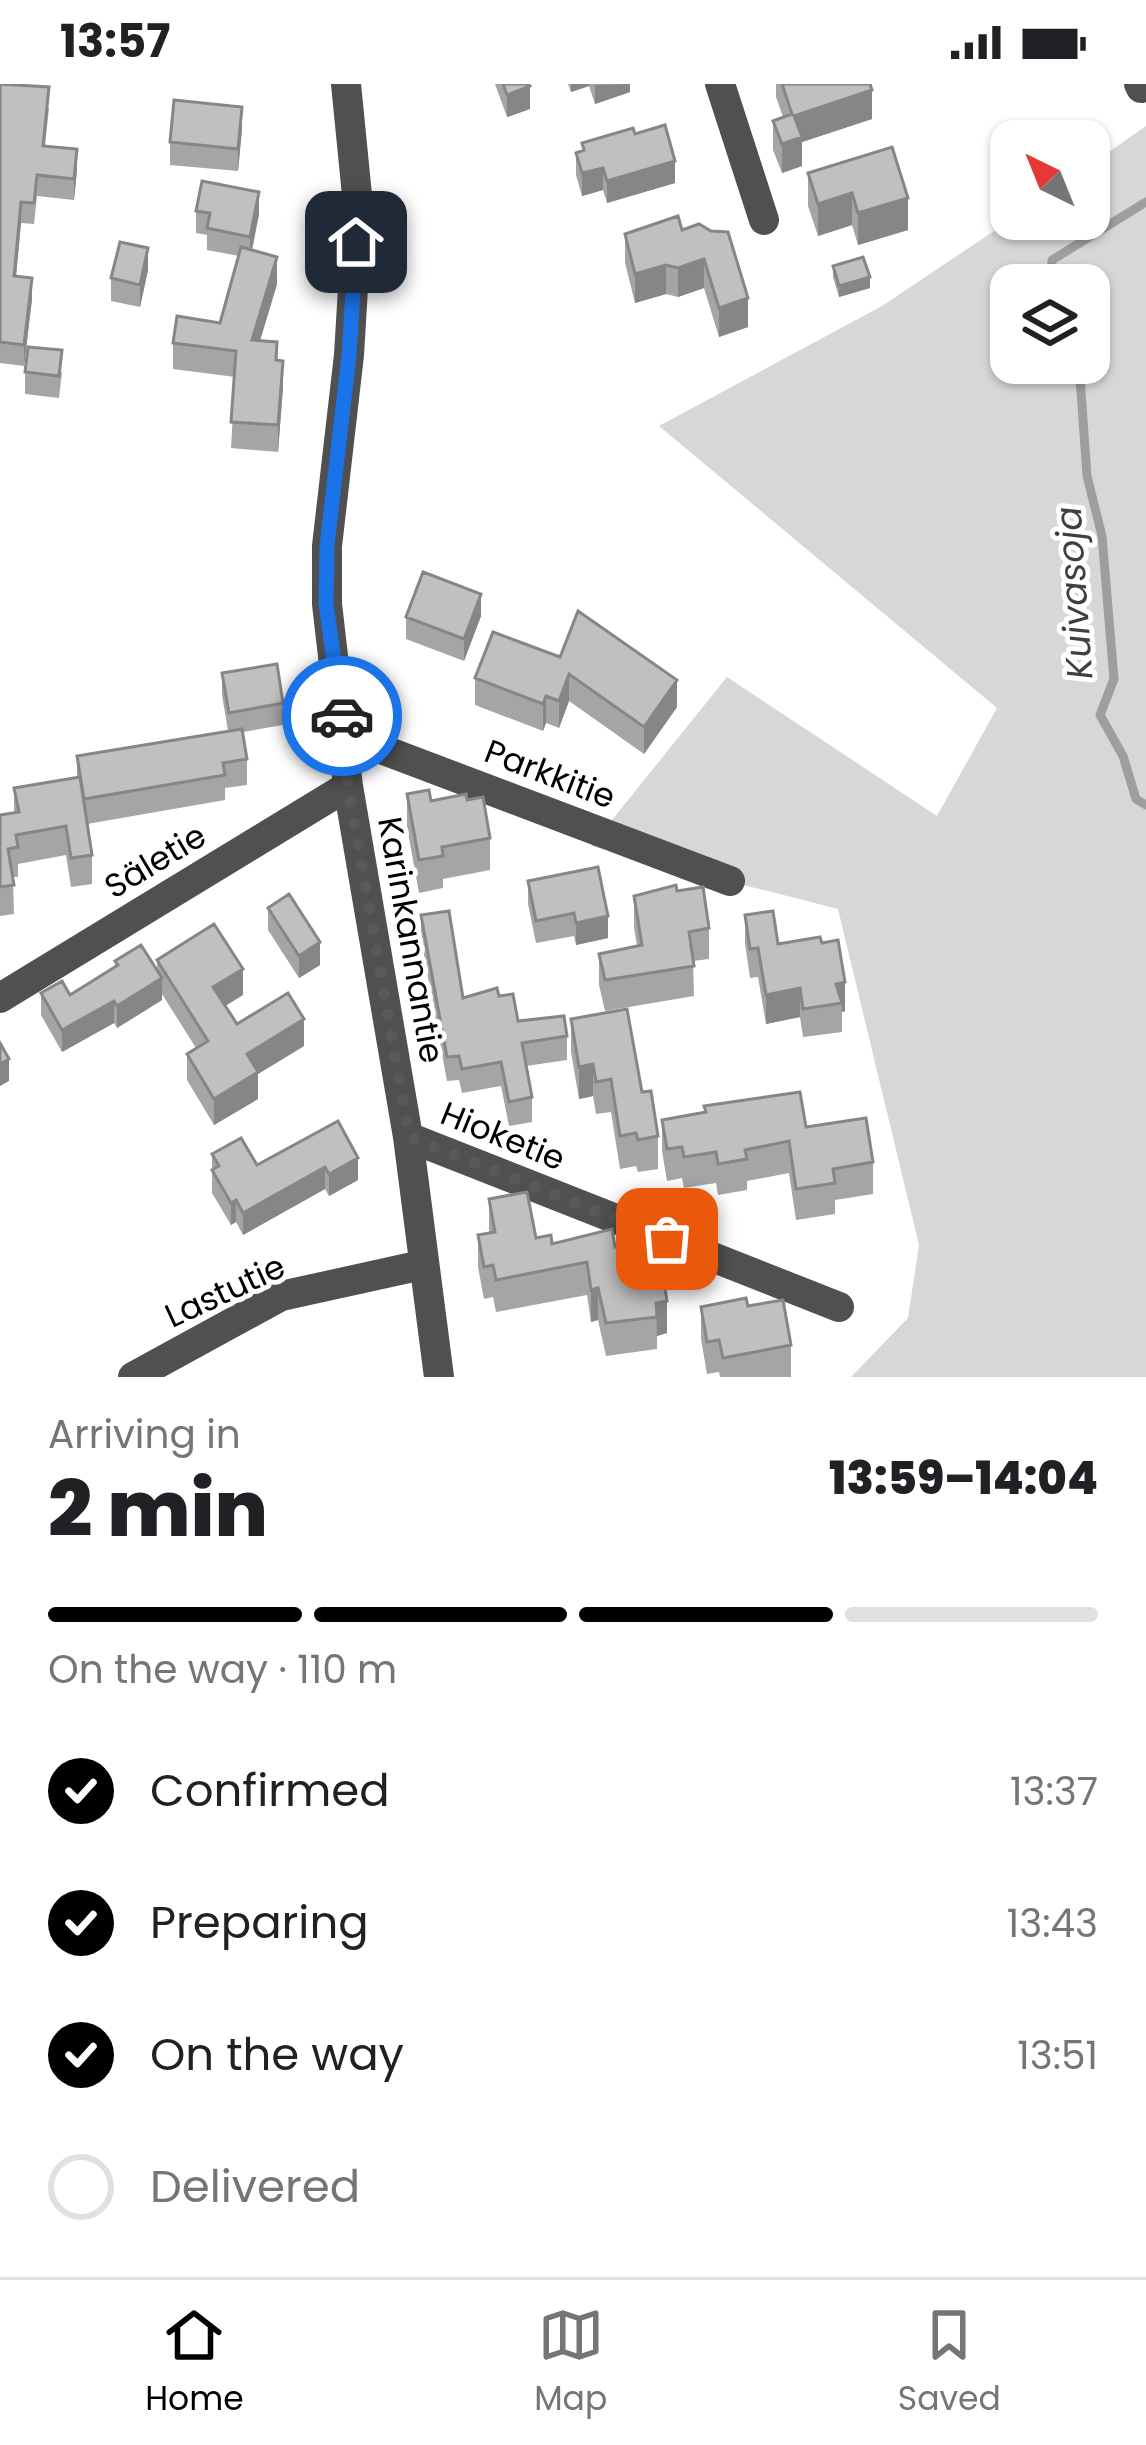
<!DOCTYPE html>
<html lang="en">
<head>
<meta charset="utf-8">
<style>
  :root { --surface:#fff; --page:#f6f6f6; --text:#202124; --muted:#757577; --line:#e0e0e0; --accent:#000 }
  body { margin:0; font-family:Poppins,sans-serif; background:var(--page); color:var(--text); height:100vh; display:flex; flex-direction:column; font-size:45px; white-space:nowrap }
  * { box-sizing:border-box; margin:0 }
  p { font-size:39px; color:var(--muted) }
  .icon { flex:none; width:66px; height:66px; fill:none; stroke:currentColor; stroke-width:2; stroke-linecap:round; stroke-linejoin:round }
  .map { position:relative; height:1293px; overflow:hidden }
  .side { display:flex; flex-direction:column; background:var(--surface); flex:1 }
  .side>* { flex:none }
  .needle { width:78px; rotate:317deg }
  .controls { position:absolute; left:990px; top:36px; display:grid; gap:24px }
  .controls a { display:grid; place-items:center; width:120px; height:120px; border-radius:24px; background:var(--surface); box-shadow:0 3px 9px #0004; font-size:60px }
  .pin { position:absolute; display:grid; place-items:center; width:102px; height:102px; color:#fff; margin:-51px; border-radius:24px; box-shadow:0 6px 18px #0006 }
  .courier { position:absolute; display:grid; place-items:center; width:120px; height:120px; margin:-60px; border:9px solid #1a73e8; border-radius:50%; background:#fff; color:#222; box-shadow:0 3px 15px #0007 }
  .overview em { font-style:normal; font-weight:800 }
  .overview div { display:flex; flex-direction:column-reverse }
  .overview { display:flex; align-items:center; justify-content:space-between; height:204px; padding:0 48px }
  h1 { font-size:78px; font-weight:800; line-height:90px }
  .bar { display:grid; grid-template-columns:repeat(4,1fr); gap:18px 12px; align-content:center; height:144px; padding:0 48px }
  .bar i { height:15px; border-radius:9px; background:var(--line) }
  .bar .current { background:var(--accent) }
  .bar p { grid-column:span 4 }
  ol { padding:0 48px; list-style:none }
  li { display:flex; align-items:center; gap:36px; height:132px }
  li p { margin-inline-start:auto }
  li .icon { padding:12px; border-radius:50%; background:var(--accent); color:#fff; stroke-width:4 }
  li:last-child { color:var(--muted) }
  li i { width:66px; height:66px; border:6px solid var(--line); border-radius:50% }
  .status { display:flex; justify-content:space-between; align-items:center; height:84px; padding:0 60px; background:var(--surface); direction:ltr }
  .status svg { height:33px; fill:currentColor }
  .dock { display:flex; justify-content:space-around; align-items:center; height:168px; border-top:3px solid var(--line); background:var(--surface); font-size:33px; color:var(--muted) }
  .dock a { display:grid; justify-items:center; gap:6px }
  .dock .current { color:var(--accent) }
  .map>svg:first-child { display:block }
  .green { fill:#d7d7d7; fill-rule:evenodd }
  .lines { fill:none; stroke-linecap:round; stroke-linejoin:round }
  .stream { stroke:#9e9e9e; stroke-width:9 }
  .minor { stroke:#505050; stroke-width:30 }
  .wall { fill:#a5a5a5 }
  .shaded-wall { fill:#868686 }
  .building { fill:#c0c0c0; stroke:#868686; stroke-width:3 }
  .done { stroke:#595959; stroke-width:12; stroke-dasharray:0 21.6 }
  .route { stroke:#1a73e8; stroke-width:15 }
  .labels { text-anchor:middle; dominant-baseline:central; stroke-width:10; stroke-linejoin:round; paint-order:stroke }
  .street-label { font-size:33px; fill:#000; stroke:#fff }
  .water-label { font-size:36px; font-style:italic; fill:#3f3f3f; stroke:#fff }
</style>
</head>
<body>
<div class="status"><b>13:57</b><svg viewBox="0 0 49 12"><path d="M0 12V9h3v3zM5 12V6h3v6zM10 12V3h3v9zM15 12V0h3v12zM26 1h20v11H26zM47 4h2v5h-2z"/></svg></div>
<div class="map">
<svg width="1146" height="1293" viewBox="0 0 1146 1293">
  <rect width="100%" height="100%" fill="#fff"/>
  <!-- green -->
  <path class="green" d="M1146,42V1293H851L908,1234L919,1161L838,825L591,762L727,593L937,732L997,624L659,342L882,222L1012,135H1089V82ZM1011,201H1089V279H1011Z"/>
  <g class="lines">
    <!-- stream -->
    <path class="stream" d="M1050,201L1052,176L1146,118
      M1079,279L1087,392L1102,452L1114,595L1100,631L1123,672L1136,715L1146,721"/>
    <!-- minor -->
    <path class="minor" d="M346,0L358,121L349,271L327,462V520L348,702L408,1053L439,1293
      M720,0L764,136
      M1139,0L1141,4
      M344,651L730,797
      M0,914L348,702
      M408,1053L839,1223
      M133,1293L281,1212L422,1181"/>
  </g>
  <!-- wall -->
  <path class="wall" d="M0,0L49,24L45,62L77,86L74,116L37,112L34,140L21,139L16,192L32,215L24,282L0,279Z
    M495,0H531L529,1L530,25L507,33Z
    M568,0H630V8L595,20L589,2L571,8Z
    M776,0H870L872,35L802,58V82L782,89L773,66V37L783,33L776,13Z
    M242,45L238,87L170,81V58Z
    M635,50L675,99L607,119L603,106L582,112L576,91V69L582,67V59Z
    M892,63L908,146L858,161L852,141L818,152L808,122V89Z
    M196,127L259,130L252,166L277,200L260,257L277,276L283,303L278,368L231,364L235,293L173,285V259L220,239L239,172L207,166V151L196,149Z
    M682,146L748,243L719,253L704,204L678,213L666,210L635,219L625,179V150Z
    M833,182L870,204L839,213L833,193Z
    M148,186L140,223L111,217V194Z
    M25,288H62L59,314L25,310Z
    M481,532L464,577L406,555V533Z
    M493,548L677,623L644,670L569,617L559,644L546,639L543,647L475,621V594Z
    M222,589L283,619V641L243,648L247,675V701L225,704V716L87,740L92,771V800L71,803L66,771L18,780V793H13L14,830L0,832V731L14,729V704L77,693V672L228,647L222,611Z
    M407,710L431,717L467,716L490,754V786L443,795V804L419,809L407,743Z
    M528,797L608,854L576,861L574,852L536,859L528,820Z
    M677,807L709,844V875L693,877L694,912L605,927L599,901V870L637,862L634,843V812Z
    M268,824L320,881L299,894L268,846Z
    M421,831L463,914L499,912L518,937L567,952V976L526,982L532,1013V1038L509,1042L501,1002L462,1009L459,996L447,997L421,855Z
    M745,831L778,860L820,853L845,927L842,928V948L803,953L800,933L766,940L758,893L750,894L745,859Z
    M157,876L243,911L225,922L237,940L304,962L258,990V1015L214,1041L187,996V970L196,964L162,910V916L117,944L114,939L62,968L41,931V909L70,911L115,883V877L157,886Z
    M571,935L658,1052V1085L638,1088L636,1082L620,1085L611,1028L596,1030L593,1012L579,1015L571,968Z
    M704,1022L806,1043L873,1078V1110L835,1116V1130L796,1136L789,1089L747,1097V1106L718,1111L716,1099L684,1104L682,1094L667,1097L662,1067V1036L704,1028Z
    M338,1037L358,1096L329,1112L325,1105L243,1151L236,1138L231,1141L212,1109V1070L257,1081Z
    M489,1115L536,1154L552,1160L644,1167L667,1249L657,1252V1265L606,1272L598,1236L591,1238L587,1211L496,1228L493,1213L484,1215L478,1183V1151L489,1149Z
    M748,1222L791,1261V1293H720L719,1288L707,1290L701,1255V1223Z"/>
  <!-- shaded-wall -->
  <path class="shaded-wall" d="M571,0H589V2L571,8Z
    M630,0V8L595,20V1Z
    M530,2V25L507,33V11Z
    M872,6V35L802,58V82L782,89V60L794,32Z
    M242,23V45L238,87V65Z
    M77,65V86L74,116V95Z
    M675,77V99L607,119V97Z
    M603,84V106L582,112V89Z
    M259,108V130L250,175V153Z
    M852,109V141L818,152V120Z
    M908,114V146L858,161V129Z
    M21,118V139L14,213V192Z
    M148,164V186L140,223V201Z
    M277,173V200L252,283V256Z
    M704,175V204L678,213V184Z
    M666,181V210L635,219V190Z
    M870,193V204L839,213V202Z
    M32,194V215L24,282V261Z
    M748,214V243L719,253V224Z
    M283,277V303L278,368V341Z
    M481,510V532L464,577V555Z
    M569,590V617L559,644V617Z
    M677,596V623L644,670V643Z
    M546,612V639L543,647V620Z
    M608,832V854L576,861V839Z
    M320,858V881L299,894V872Z
    M243,885V911L213,929V903Z
    M162,894V916L117,944V922Z
    M845,898V927L842,928V919L836,900Z
    M800,904V933L766,940V911Z
    M114,917V939L62,968V946Z
    M304,935V962L258,990V1015L214,1041V1015L247,970Z
    M9,975V997L0,1002V980Z
    M593,980V1012L579,1015V983Z
    M358,1074V1096L329,1112V1090Z
    M325,1083V1105L243,1151V1129Z
    M236,1116V1138L231,1141V1119Z
    M598,1204V1236L591,1238V1206Z
    M667,1217V1249L657,1252L656,1219Z"/>
  <!-- building -->
  <path class="building" d="M0,0L49,3L43,62L77,65L74,95L37,91L34,119L21,118L14,192L32,194L24,261L0,258Z
    M503,0H529L530,2L507,11Z
    M782,0H870L872,6L794,32L802,53L782,60L773,37L792,30Z
    M174,16L242,23L238,65L170,58Z
    M665,41L675,77L607,97L603,84L582,89L576,69L584,66L582,59L633,44L635,50Z
    M892,63L908,114L858,129L852,109L818,120L808,89Z
    M202,97L259,108L250,153L207,144L210,129L196,127Z
    M678,132L682,146L699,140L711,147L728,148L748,214L719,224L704,175L678,184L666,181L635,190L625,150Z
    M120,158L148,164L140,201L111,194Z
    M241,163L277,173L252,256L277,258L276,276L283,277L278,341L231,338L236,267L173,259L177,232L220,239Z
    M863,173L870,193L839,202L833,182Z
    M28,263L62,266L59,292L25,288Z
    M423,488L481,510L464,555L406,533Z
    M578,527L677,596L644,643L569,590L559,617L546,612L543,620L475,594L493,548L560,573Z
    M277,580L283,619L229,629L222,589Z
    M242,645L247,675L223,679L225,691L84,715L77,672Z
    M80,693L92,771L71,774L66,742L16,751L18,763L8,765L14,801L0,803V731L19,728L14,704Z
    M429,706L431,717L466,710L467,716L483,713L490,754L442,763L443,772L419,776L407,710Z
    M598,783L608,832L576,839L574,829L536,837L528,797Z
    M676,801L677,807L703,803L709,844L689,848L694,882L605,896L599,870L642,861L634,812Z
    M289,810L320,858L299,872L268,824Z
    M449,827L463,914L497,904L499,912L513,910L518,937L564,932L567,952L522,959L532,1013L509,1018L501,978L462,985L459,972L447,973L421,831Z
    M773,827L778,860L820,853L822,859L838,856L845,898L836,900L842,919L803,925L800,904L766,911L758,864L750,865L745,831Z
    M214,840L243,885L213,903L237,940L288,909L304,935L247,970L258,988L214,1015L187,970L208,957L157,876Z
    M141,861L162,894L117,922L114,917L62,946L41,909L62,897L70,911L118,881L115,877Z
    M627,925L642,1008L651,1007L658,1052L638,1056L636,1049L620,1052L611,995L596,998L593,980L579,983L571,935Z
    M0,959L9,975L0,980Z
    M800,1008L806,1043L866,1034L873,1078L833,1085L835,1099L796,1105L789,1057L745,1066L747,1075L718,1080L716,1068L684,1073L682,1063L667,1065L662,1036L706,1028L704,1022Z
    M338,1037L358,1074L329,1090L325,1083L243,1129L236,1116L231,1119L212,1086L219,1082L212,1070L241,1054L257,1081Z
    M527,1108L536,1154L551,1151L552,1160L612,1145L615,1163L644,1158V1167L658,1163L667,1217L656,1219L657,1233L606,1239L598,1204L591,1206L587,1178L496,1196L493,1181L484,1183L478,1151L495,1148L489,1115Z
    M746,1214L748,1222L783,1216L791,1261L723,1274L719,1256L707,1258L701,1223Z"/>
  <g class="lines">
    <!-- done -->
    <path class="done" d="M342,632L348,702L409,1053L667,1155"/>
    <!-- route -->
    <path class="route" d="M342,632L326,520L327,462L349,271L356,158"/>
  </g>
  <g class="labels">
    <!-- street labels -->
    <g class="street-label">
      <text transform="translate(550 690) rotate(21)">Parkkitie</text>
      <text transform="translate(155 777) rotate(-31)">Säletie</text>
      <text transform="translate(411 856) rotate(80)">Karinkannantie</text>
      <text transform="translate(503 1052) rotate(22)">Hioketie</text>
      <text transform="translate(225 1207) rotate(-25)">Lastutie</text>
    </g>
    <!-- water labels -->
    <g class="water-label">
      <text transform="translate(1074 509) rotate(-94)">Kuivasoja</text>
    </g>
  </g>
</svg>
<div class="controls">
<a><svg class="needle" viewBox="-14 -14 28 28"><path d="M0-13l5 13h-10z" fill="#e53935"/><path d="M0 13l5-13h-10z" fill="#757577"/></svg></a>
<a><svg class="icon" aria-label="layers" viewBox="0 0 24 24"><path d="M12 4l9 5-9 5-9-5zM3 14l9 5 9-5"/></svg></a>
</div>
<div class="pin" style="left:667px;top:1155px;background:#ea580c"><svg class="icon" aria-label="bag" viewBox="0 0 24 24"><path d="M5 8h14l-1 12H6zM9 8a3 3 0 0 1 6 0"/></svg></div>
<div class="pin" style="left:356px;top:158px;background:#1f2937"><svg class="icon" aria-label="home" viewBox="0 0 24 24"><path d="M3 11l9-7 9 7M6 9v11h12V9"/></svg></div>
<div class="courier" style="left:342px;top:632px"><svg class="icon" aria-label="car" viewBox="0 0 24 24"><path d="M5 17H2v-5l4-1 3-4h7l3 4 3 1v5h-3M9 17h6M6 11h13"/><circle cx="7" cy="17" r="2"/><circle cx="17" cy="17" r="2"/></svg></div>
</div>
<section class="side">
<div class="overview"><div><h1>2 min</h1><p>Arriving in</p></div><em>13:59–14:04</em></div>
<div class="bar"><i class="current"></i><i class="current"></i><i class="current"></i><i></i><p>On the way · 110 m</p></div>
<ol>
<li><svg class="icon" aria-label="check" viewBox="0 0 24 24"><path d="M5 12l5 5 9-10"/></svg>Confirmed<p>13:37</p></li>
<li><svg class="icon" aria-label="check" viewBox="0 0 24 24"><path d="M5 12l5 5 9-10"/></svg>Preparing<p>13:43</p></li>
<li><svg class="icon" aria-label="check" viewBox="0 0 24 24"><path d="M5 12l5 5 9-10"/></svg>On the way<p>13:51</p></li>
<li><i></i>Delivered</li>
</ol>
</section>
<nav class="dock">
<a class="current"><svg class="icon" aria-label="home" viewBox="0 0 24 24"><path d="M3 11l9-7 9 7M6 9v11h12V9"/></svg>Home</a>
<a><svg class="icon" aria-label="map" viewBox="0 0 24 24"><path d="M3 6l6-2 6 2 6-2v14l-6 2-6-2-6 2zM9 4v14M15 6v14"/></svg>Map</a>
<a><svg class="icon" aria-label="saved" viewBox="0 0 24 24"><path d="M7 4h10v16l-5-4-5 4z"/></svg>Saved</a>
</nav>
</body>
</html>
